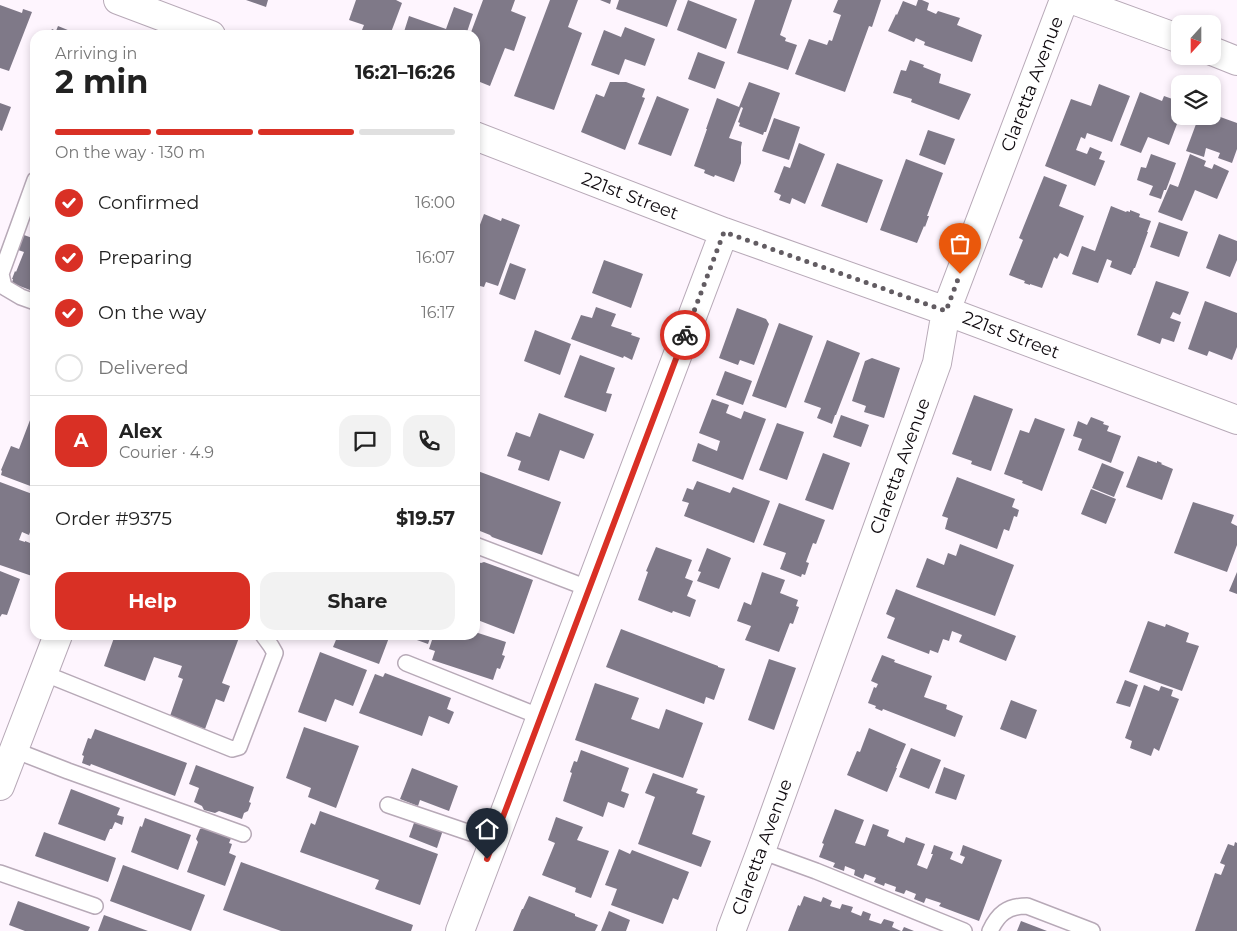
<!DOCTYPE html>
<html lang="en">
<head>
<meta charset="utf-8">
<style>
  :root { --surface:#fff; --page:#f2f2f2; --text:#222; --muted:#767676; --line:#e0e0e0; --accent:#d93025 }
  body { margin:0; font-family:Montserrat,sans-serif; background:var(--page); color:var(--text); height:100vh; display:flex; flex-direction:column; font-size:19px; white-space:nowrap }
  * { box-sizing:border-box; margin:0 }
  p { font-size:16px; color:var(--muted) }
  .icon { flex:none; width:28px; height:28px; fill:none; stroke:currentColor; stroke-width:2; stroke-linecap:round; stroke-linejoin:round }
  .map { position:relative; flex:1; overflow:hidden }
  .sheet { position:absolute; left:30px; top:30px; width:450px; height:610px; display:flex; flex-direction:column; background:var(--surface); border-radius:15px; box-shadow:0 2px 8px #0003 }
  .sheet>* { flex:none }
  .needle { width:32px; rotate:201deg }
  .fabs { position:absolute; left:1171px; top:15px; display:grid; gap:10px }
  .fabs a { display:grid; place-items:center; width:50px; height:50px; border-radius:10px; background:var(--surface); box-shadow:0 2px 8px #0003; font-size:25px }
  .pin { position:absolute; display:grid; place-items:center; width:42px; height:42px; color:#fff; margin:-51px -21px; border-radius:50% 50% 50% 0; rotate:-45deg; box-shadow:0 0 5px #0007 }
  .pin .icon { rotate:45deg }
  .courier { position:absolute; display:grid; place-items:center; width:50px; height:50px; margin:-25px; border:4px solid #d93025; border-radius:50%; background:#fff; color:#222; box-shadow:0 1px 6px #0007 }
  .headline em { font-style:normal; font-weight:700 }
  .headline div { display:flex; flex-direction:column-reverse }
  .headline { display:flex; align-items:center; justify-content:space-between; height:85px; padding:0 25px }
  h1 { font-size:32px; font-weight:700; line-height:38px }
  .bar { display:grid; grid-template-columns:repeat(4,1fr); gap:8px 5px; align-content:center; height:60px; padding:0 25px }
  .bar i { height:6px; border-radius:4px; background:var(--line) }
  .bar .current { background:var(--accent) }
  .bar p { grid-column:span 4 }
  .line { display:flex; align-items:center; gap:12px; padding:0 25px; border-top:1px solid var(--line) }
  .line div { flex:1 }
  .round { display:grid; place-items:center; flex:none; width:52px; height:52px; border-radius:15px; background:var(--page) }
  ol { padding:0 25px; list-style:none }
  li { display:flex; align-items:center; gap:15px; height:55px }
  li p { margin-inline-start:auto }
  li .icon { padding:5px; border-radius:50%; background:var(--accent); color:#fff; stroke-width:4 }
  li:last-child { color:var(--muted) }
  li i { width:28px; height:28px; border:2px solid var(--line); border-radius:50% }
  .button { display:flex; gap:10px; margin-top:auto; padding:10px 25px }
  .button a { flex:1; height:58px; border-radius:15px; background:var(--accent); color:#fff; font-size:20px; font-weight:700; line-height:58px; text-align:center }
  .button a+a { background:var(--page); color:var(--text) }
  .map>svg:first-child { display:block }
  .building { fill:#7f7988 }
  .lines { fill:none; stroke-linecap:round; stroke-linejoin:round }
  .service-casing { stroke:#b7a9b7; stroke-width:18 }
  .minor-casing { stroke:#b7a9b7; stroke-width:30 }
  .service { stroke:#fff; stroke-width:15 }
  .minor { stroke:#fff; stroke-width:28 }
  .done { stroke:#625c62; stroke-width:5; stroke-dasharray:0 9 }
  .route { stroke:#d93025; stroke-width:6 }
  .labels { text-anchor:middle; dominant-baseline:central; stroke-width:4; stroke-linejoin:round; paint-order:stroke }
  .street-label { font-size:18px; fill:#0e090e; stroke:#fff }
</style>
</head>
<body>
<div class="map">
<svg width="1237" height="931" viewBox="0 0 1237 931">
  <rect width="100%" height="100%" fill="#fef5fe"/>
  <!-- building -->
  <path class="building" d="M246,0H268L266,7Z
    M356,0H396L402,3L390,35H360L364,25L349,20Z
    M483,0H515L511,11L526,17L514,51L505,48L490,86L475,80V35H470Z
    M550,0H578L568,27L582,33L554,110L514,96Z
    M600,0H611L610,4Z
    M619,0H677L667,27L616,9Z
    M688,0L737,19L726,49L677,30Z
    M755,0H792L780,35L786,38L785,41L797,45L788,70L737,53Z
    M838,0H881L872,27L869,26L845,92L795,74L809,39L827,45L829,40L832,41L841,15L833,12Z
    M918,0H922L929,3L927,10L936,14L938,11L960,18L957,25L982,35L972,62L924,45L925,42L916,38L914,42L888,31L896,14L897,15L903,1L916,6Z
    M0,5L22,13L23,9L32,12L9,71L0,68Z
    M454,7L473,14L466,35H403L409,16L446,29Z
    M58,26L80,35H49L52,29L56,31Z
    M625,27L655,39L645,66L625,59L619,75L591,65L604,30L621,37Z
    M698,52L725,62L715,89L688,79Z
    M910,60L924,65L923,67L941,74L939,83L971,94L959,120L911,102L912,99L893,93L901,70L906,71Z
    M610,82H626L645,89L642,97L645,98L625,150L581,132L596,94L604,97Z
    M749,82L780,93L766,132H764L763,135L739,126L740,123L738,122L743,108L741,107L729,138L742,142L741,147V163L734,182L715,175L714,177L704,173L705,170L694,166L707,129H706L717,98L739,107Z
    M1099,84L1130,96L1112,142L1087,133L1085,139L1081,137L1076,150L1087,154L1090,147L1102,152L1099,159L1105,161L1095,186L1045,166L1071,99L1091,106Z
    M1140,92L1162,101L1164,96L1178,101L1177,106L1180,107V116L1169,145L1148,137L1141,153L1120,145Z
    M657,96L689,109L671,156L638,144Z
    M0,103L11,107L2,131L0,130Z
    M1212,114L1237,123V149L1232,163L1218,158L1220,153L1206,148L1204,157L1186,151L1199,116H1212Z
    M774,118L800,127L789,160L762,151Z
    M928,130L955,139L945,165L919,155Z
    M799,143L825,154L805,204L792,198L790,204L779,200L781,195L774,192L784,166L790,168Z
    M1151,154L1176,163L1166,190H1164L1161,199L1149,195L1153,186L1137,180L1141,167L1146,168Z
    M1190,154L1206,161L1204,166L1212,169L1214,164L1229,171L1217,199L1195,190L1182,221L1158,212L1170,184L1178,187Z
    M906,159L943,173L927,216H929L925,227L924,226L917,243L880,230Z
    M837,163L883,180L867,223L821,206Z
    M1044,176L1067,185L1059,206L1084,216L1068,257L1060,253L1057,259L1054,257L1042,288L1030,284V285L1024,283L1025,281L1009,275L1023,240L1019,238Z
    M35,205V218L31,216Z
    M1111,206L1126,212L1127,211L1130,212V210L1140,214L1139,217L1151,221L1147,232H1148L1135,268H1134L1131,275L1110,267L1112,261L1107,259L1098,283L1072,274L1082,246L1095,251Z
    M484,214L501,221L502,218L520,225L498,286L486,282L484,287L480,286L479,289L475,287V238Z
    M1159,222L1188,232L1179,257L1150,247Z
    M1219,234L1237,241V260L1230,277L1206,268Z
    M24,235L35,239V292L12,283L13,279H12L15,271L16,272L24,252L18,250Z
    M604,260L643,274L631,308L592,293Z
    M510,263L526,269L515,300L499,294Z
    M1156,281L1189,292L1180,315L1173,312L1170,318L1181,322L1174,342L1162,338L1160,344L1137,335Z
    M1205,301L1237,313V347L1232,360L1209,351L1207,356L1188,349Z
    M596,307L616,314L611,326L632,333L631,335L640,338L632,360L624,356L623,358L571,339L581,315L592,318Z
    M737,308L766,319L769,324L754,365L740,360L738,365L719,358Z
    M779,323L813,336L786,408L752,396Z
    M535,330L571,344L560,375L524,361Z
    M827,340L860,353L836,415H835L832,424L817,418L821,408L804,402Z
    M580,355L615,368L606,393L612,394L606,412L564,397Z
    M872,358L900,368L884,418L864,412L866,406L852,401L865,361Z
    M725,371L752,381L743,405L716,395Z
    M974,395L1013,409L991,471L971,464L972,461L952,454Z
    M712,399L729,405L726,413L741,419L744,411L766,419L743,480L692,461L698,443L717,451L720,441L699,433Z
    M35,407V482L33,487L1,475L2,471L1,470L11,446L19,449Z
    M539,413L594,434L584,459L560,450L549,481L518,470L521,461L507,456L516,432L530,437Z
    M841,415L869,425L861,447L833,437Z
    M1091,417L1104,422L1103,424L1109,426L1107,431L1121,436L1111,463L1078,450L1082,439L1073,436L1078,421L1087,425Z
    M1035,418L1065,429L1042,491L1022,483L1023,481L1004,474L1020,430L1029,433Z
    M777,423L804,432L787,480L759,470Z
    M823,453L850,463L833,510L805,500Z
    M1138,456L1157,463V461L1162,463L1161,464L1173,469L1162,500L1126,487Z
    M1102,463L1124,472L1114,497L1092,488Z
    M475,470L561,502L542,555L492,537L490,535L475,529Z
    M957,477L1015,499L1012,507L1019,510L1017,517L1014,516L1009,531L1004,529L997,549L945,529L948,518L942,516Z
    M697,481L730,493L733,487L770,501L754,543L684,516L689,503L682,501L687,488L693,490Z
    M0,482L35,495V518L29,535L22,532L19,540L25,542V541L35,545V568L32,576L0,565Z
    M1091,489L1116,499L1106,524L1081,514Z
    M1193,502L1234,515L1231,523L1237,526V545L1227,572L1174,553Z
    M779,503L825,520L816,544L813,543L806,562L809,563L805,575L802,574L801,577L780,569L786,553L763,545Z
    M960,544L1014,565L995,616L916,587L927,558L944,565L948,553L956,556Z
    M656,547L692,560L685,578L693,581L687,596L696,600L690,617L673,611L672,613L638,600L648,572L646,571Z
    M707,548L731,558L719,589L697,581L701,572L698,571Z
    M475,561L481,563L484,562L533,580L514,634L475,619Z
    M0,571L20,579L7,615L2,614L0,617Z
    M762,572L785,580L780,593L798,600L796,606L799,607L793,624L790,623L779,652L745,640L751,626L737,621L744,602L751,605Z
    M1237,572V594L1229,591Z
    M896,589L1016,636L1006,661L959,642L962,635L952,631L949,641L943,639L938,653L930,650L929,654L887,638L895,618L886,614Z
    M1148,621L1165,627L1166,624L1189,633L1186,642L1199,646L1182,691L1129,672Z
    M621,629L718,666V667L725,669L714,700L706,697L704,704L606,667Z
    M475,632L506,642L502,655L505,656L500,669L497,668L493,680L432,660L435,651L429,649L433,637L440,640L441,635H475Z
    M115,635H240L222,683L230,686L224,702L216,699L205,729L170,716L183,679L178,677L182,666L154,657L145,681L104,666Z
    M338,635H390L379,664L333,647Z
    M403,635H431L428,644Z
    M320,652L367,670L353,706L335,699L326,722L298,712Z
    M882,655L895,660L894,662L932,676L924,697L947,705L946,709L963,716L955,737L883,709L882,711L875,708L876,706L868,703L874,687L876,688L878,684L871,681Z
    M769,659L796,668L774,730L748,720Z
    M385,673L451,698L447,709L454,712L449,724L429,716L422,736L359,713L375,674L383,677Z
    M1125,680L1138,685L1130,707L1116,703Z
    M595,683L639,698L631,719L659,729L666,709L703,723L683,778L575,740Z
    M1144,685L1159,691L1161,686L1173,690L1171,696L1179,699L1159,751L1154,748L1151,756L1130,748L1132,741L1125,738Z
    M1011,700L1037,710L1026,739L1000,729Z
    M304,727L359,746L336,808L308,797L311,788L286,778Z
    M869,728L906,744L896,768H897L887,792L847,775L857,751L860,752Z
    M95,729L187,763L175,796L91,764L90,766L82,763L84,756L82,755L88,738L91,739Z
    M911,748L941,760L929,789L899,777Z
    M581,750L629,768L621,791L629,794L624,808L608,802L603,817L563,801L572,773L570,772L574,761L577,762Z
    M196,765L254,787L249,802L251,803L248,811L244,813L242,819L219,811L215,813L204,810L202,806L194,802L199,788L189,784Z
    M944,767L965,775L956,800L935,793Z
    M412,768L458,786L449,811L420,800L418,806L400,799Z
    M653,773L698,789L696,793L705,796L692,834L711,841L701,867L638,844L655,797L645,793Z
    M71,789L120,808L117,815L124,817L122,825L115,822L112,829H110L105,841L58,824Z
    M835,809L864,820L855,843L865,846L873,824L889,830L887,836L904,843L906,837L925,844L917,865L927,869L933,854H931L934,845L953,852L950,859L962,864L965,857L960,855L963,845L1002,860L979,921L939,906L941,903L926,898L924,903L914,899L916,894L906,890L904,894L895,891L896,887L885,883L884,886L874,882L876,878L865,874L863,879L854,875L855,870L845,866L844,871L833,867L835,863L819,857L824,844L822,843Z
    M320,811L438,854L420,905L375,889L379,880L300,852L311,823L315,825Z
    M556,817L583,827L577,840L609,851L591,898L575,892L576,888L542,875L555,843L548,840Z
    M145,818L191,835L178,870L131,852L140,826L142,827Z
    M415,820L443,830L437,848L409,837Z
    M203,828L232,836L229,843L232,844L229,853L236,856L225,886L187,872L198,842L196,839L200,829Z
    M44,832L116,858L108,882L35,856Z
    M1235,842L1237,843V931H1195L1215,873L1221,875L1225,865L1220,863L1228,844L1234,846Z
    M619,849L630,854L632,850L689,872L678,900L673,898L663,924L611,905L617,889L605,885Z
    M241,862L413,925L411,931H281L223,910Z
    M123,865L205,895L191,931L110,901Z
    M529,896L575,914V916L598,925L595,931H513L522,909H523Z
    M804,896L821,902L823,897L832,901L830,906L840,909L842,904L853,907L851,912L861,916L863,911L871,914L869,920L881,924L884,919L894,922L892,927L901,931H788L798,905L800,906Z
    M18,901L90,927L88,931H25L9,925Z
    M609,911L630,920L626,931H601Z
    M104,915L148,931H98Z
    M1021,921L1047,931H1017Z
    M904,927L914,931H902Z"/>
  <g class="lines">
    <defs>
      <path id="service" d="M35,180L1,274L4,287L21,297L35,302
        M475,545L590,589
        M406,663L541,717
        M43,673L232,749L239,747L275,653L271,646L263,635
        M14,750L68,771L243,834
        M388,805L494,841
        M761,851L816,871L964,931
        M0,873L95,906
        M990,931C998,914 1007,906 1027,906L1092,931"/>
      <path id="minor" d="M118,0L211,35
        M1073,0L1180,39
        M1212,51L1237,61
        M475,136L724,232L946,311L1237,420
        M0,786L58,635
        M460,931L724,232
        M731,931L761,851L937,363L946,311L1064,0"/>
    </defs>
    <!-- service casing -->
    <use href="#service" class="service-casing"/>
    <!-- minor casing -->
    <use href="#minor" class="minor-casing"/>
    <!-- service -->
    <use href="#service" class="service"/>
    <!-- minor -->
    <use href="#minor" class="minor"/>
  </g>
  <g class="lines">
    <!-- done -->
    <path class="done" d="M685,335L724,232L946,311L960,274"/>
    <!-- route -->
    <path class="route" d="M487,859L685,335"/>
  </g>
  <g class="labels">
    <!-- street labels -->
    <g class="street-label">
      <text transform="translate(1032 84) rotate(-69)">Claretta Avenue</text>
      <text transform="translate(630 196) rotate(21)">221st Street</text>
      <text transform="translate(1011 335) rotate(21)">221st Street</text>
      <text transform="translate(900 466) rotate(-70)">Claretta Avenue</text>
      <text transform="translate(762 847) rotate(-70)">Claretta Avenue</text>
    </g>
  </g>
</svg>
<div class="fabs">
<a><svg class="needle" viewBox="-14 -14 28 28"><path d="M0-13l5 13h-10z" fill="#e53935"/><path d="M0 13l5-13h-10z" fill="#767676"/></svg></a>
<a><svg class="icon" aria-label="layers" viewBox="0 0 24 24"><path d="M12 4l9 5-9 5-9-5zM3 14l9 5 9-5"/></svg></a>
</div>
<div class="pin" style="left:960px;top:274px;background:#ea580c"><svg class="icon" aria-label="bag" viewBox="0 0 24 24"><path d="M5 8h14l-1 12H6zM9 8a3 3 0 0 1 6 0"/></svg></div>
<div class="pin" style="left:487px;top:859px;background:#1f2937"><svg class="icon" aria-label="home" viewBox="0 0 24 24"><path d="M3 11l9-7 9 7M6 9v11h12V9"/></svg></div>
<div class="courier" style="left:685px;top:335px"><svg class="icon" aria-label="bike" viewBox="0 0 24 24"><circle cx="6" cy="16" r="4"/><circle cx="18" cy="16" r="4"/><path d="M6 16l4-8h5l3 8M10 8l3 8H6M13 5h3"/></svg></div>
<section class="sheet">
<div class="headline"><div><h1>2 min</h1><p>Arriving in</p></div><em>16:21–16:26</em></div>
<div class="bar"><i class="current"></i><i class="current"></i><i class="current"></i><i></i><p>On the way · 130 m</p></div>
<ol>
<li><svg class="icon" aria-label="check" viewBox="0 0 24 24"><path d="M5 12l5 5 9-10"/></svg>Confirmed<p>16:00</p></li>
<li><svg class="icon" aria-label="check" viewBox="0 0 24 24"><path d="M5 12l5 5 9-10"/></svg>Preparing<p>16:07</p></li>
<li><svg class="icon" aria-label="check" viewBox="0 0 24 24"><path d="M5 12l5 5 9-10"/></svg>On the way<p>16:17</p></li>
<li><i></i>Delivered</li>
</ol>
<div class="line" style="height:90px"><b class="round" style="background:var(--accent);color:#fff">A</b><div><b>Alex</b><p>Courier · 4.9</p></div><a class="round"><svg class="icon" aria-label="chat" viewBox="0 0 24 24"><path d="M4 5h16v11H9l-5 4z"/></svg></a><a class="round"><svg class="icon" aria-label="phone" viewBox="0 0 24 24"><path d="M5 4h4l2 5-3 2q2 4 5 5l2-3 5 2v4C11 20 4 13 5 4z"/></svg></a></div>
<div class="line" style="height:65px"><div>Order #9375</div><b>$19.57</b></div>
<div class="button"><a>Help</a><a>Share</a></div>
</section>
</div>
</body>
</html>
